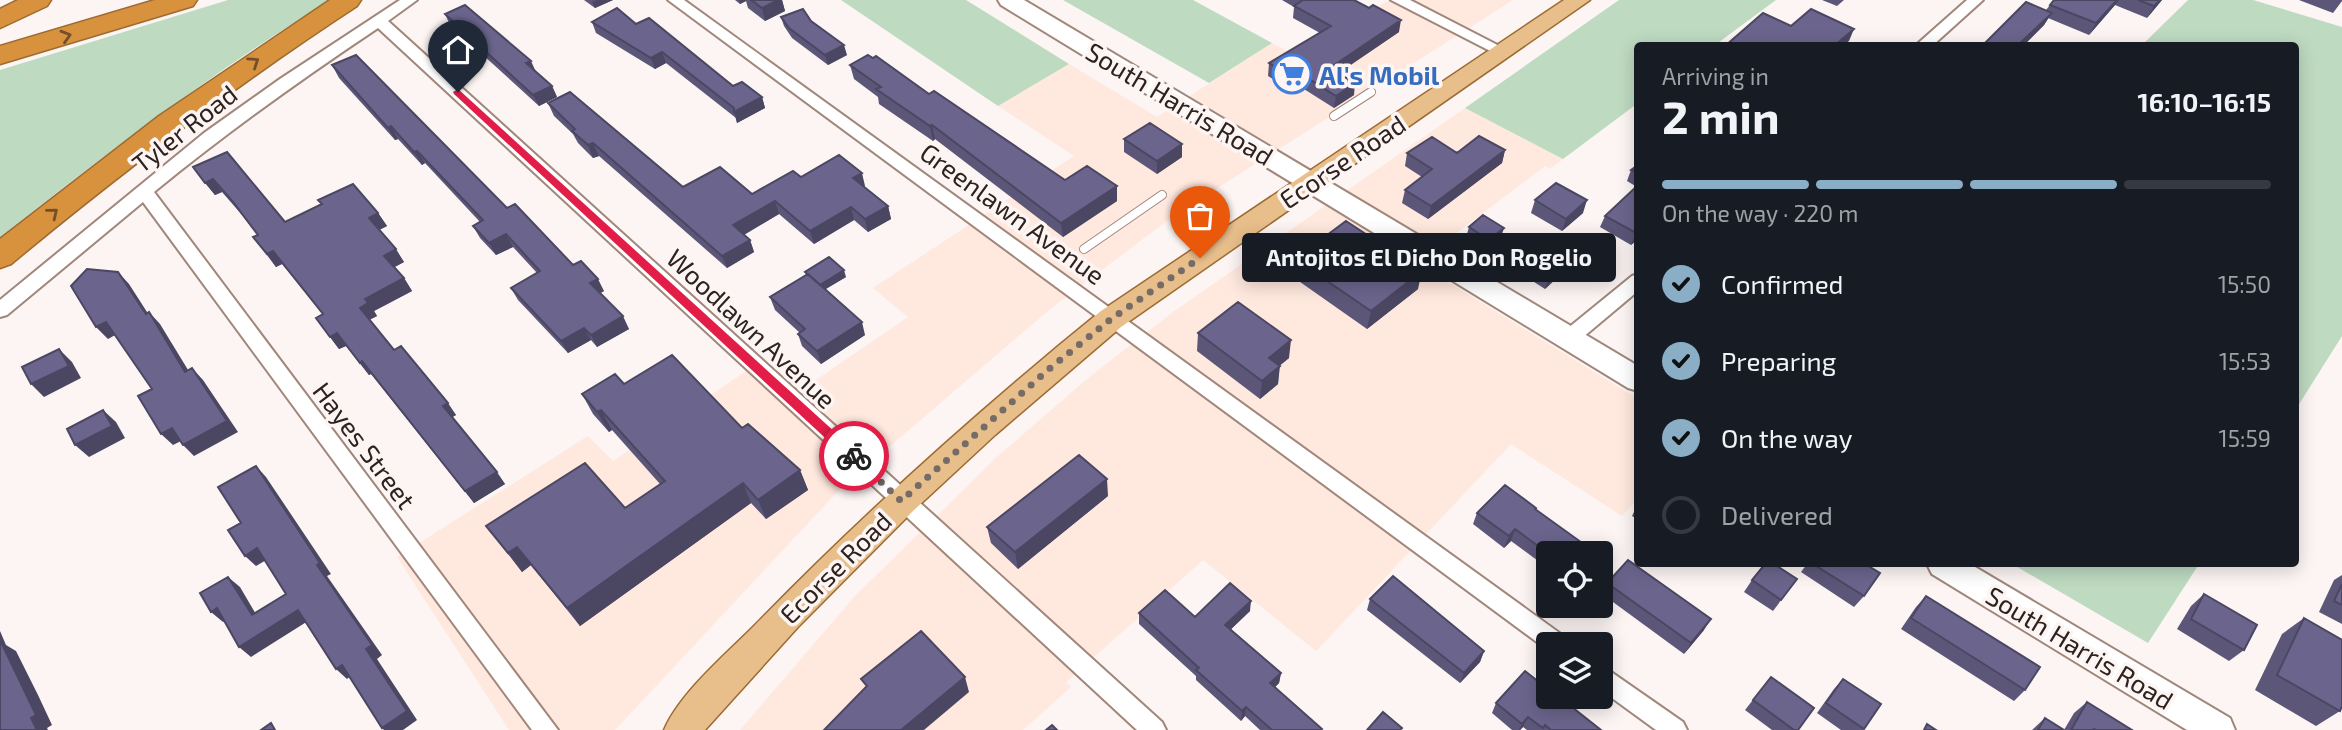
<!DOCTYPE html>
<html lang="en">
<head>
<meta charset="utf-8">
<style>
  :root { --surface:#171b24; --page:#20242c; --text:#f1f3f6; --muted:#9ea1a6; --line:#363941; --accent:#8baec7 }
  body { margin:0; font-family:"Exo 2",sans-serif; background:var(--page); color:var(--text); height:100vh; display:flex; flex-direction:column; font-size:26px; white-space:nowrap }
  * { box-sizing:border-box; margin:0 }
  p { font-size:23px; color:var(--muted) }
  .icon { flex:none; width:38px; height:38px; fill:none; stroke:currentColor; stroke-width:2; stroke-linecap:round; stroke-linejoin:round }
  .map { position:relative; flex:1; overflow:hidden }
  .panel { position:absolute; left:1634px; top:42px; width:665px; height:525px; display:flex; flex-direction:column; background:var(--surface); border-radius:7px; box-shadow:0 4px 18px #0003 }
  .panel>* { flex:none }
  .controls { position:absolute; left:1536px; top:541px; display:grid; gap:14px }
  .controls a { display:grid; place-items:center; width:77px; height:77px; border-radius:7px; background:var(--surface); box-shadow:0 4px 18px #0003; font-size:35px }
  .pin { position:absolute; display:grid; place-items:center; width:60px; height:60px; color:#fff; margin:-72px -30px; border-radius:50% 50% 50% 0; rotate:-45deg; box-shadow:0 0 7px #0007 }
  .pin .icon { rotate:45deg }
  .courier { position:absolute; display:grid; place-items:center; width:70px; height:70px; margin:-35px; border:5px solid #e11d48; border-radius:50%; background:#fff; color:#222; box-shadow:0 2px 9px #0007 }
  .bubble { position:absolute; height:49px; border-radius:7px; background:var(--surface); box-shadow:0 4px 18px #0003; font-size:23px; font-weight:700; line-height:49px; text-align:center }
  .head em { font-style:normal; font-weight:700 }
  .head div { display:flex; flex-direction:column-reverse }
  .head { display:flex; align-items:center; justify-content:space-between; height:119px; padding:0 28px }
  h1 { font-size:46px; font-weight:700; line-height:52px }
  .bar { display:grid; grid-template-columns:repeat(4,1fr); gap:10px 7px; align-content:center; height:84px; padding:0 28px }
  .bar i { height:9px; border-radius:5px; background:var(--line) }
  .bar .current { background:var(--accent) }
  .bar p { grid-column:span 4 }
  ol { padding:0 28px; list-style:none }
  li { display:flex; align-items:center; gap:21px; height:77px }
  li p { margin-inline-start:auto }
  li .icon { padding:7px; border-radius:50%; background:var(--accent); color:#111; stroke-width:4 }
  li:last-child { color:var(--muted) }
  li i { width:38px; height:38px; border:4px solid var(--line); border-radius:50% }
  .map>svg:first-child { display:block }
  .built { fill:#ffe8de }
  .green { fill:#bedac1 }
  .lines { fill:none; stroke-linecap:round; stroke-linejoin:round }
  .lane-casing { stroke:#a1867a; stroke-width:10 }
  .street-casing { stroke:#a1867a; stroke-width:4 }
  .secondary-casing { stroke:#a1867a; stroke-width:4 }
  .primary-casing { stroke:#9c6b32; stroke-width:3 }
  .highway-casing { stroke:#9c6b32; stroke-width:3 }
  .lane { stroke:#fff; stroke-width:8 }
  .street { fill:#fff; fill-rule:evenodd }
  .secondary { fill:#fff; fill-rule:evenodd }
  .primary { fill:#e8be8b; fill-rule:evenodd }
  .highway { fill:#d8923e; fill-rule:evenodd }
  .wall { fill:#5c5779 }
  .shaded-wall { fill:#4b4763 }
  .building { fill:#6b658d; stroke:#4b4763; stroke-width:2 }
  .oneway { stroke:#714f2a }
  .route { fill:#e11d48 }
  .done { stroke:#756c68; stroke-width:7; stroke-dasharray:0 12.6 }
  .labels { text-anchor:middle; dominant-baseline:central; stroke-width:7; stroke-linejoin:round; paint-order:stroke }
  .shop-label { font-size:26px; font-weight:bold; fill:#366cbe; stroke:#fcf5f3; text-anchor:start }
  .street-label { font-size:26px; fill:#2d221d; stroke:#fcf5f3 }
</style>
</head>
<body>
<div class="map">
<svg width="2342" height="730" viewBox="0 0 2342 730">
  <rect width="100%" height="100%" fill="#fcf5f3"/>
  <!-- built -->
  <path class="built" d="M1389,0H1513L1172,217L1049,310L840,489L615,730H509L397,557L588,436L613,461L764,359L800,391L908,317L873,288L1074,156L998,106L1069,64L1157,117L1272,43L1297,56Z
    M1465,108L1563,159L1550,169L1545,166L1417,263L1638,399V498L1622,516L1511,444L1316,651L1203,560L1066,682L1071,687L1023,730H740L855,596L998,456L1087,379L1173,312Z"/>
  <!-- green -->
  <path class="green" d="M228,0H331C214,70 107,153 0,237V70Z
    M841,0H966L1069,64L998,106Z
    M1063,0H1193L1272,43L1209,83Z
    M1619,0H1776L1715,45L1638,46V103L1563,159L1465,108Z
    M2188,0H2253L2342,27V336L2296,409V46L2142,45Z
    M2012,564H2199L2148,643Z"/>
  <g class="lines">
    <defs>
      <path id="lane" d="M1334,116L1371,92
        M1084,249L1162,195"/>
      <path id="street" d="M400,0H417L388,21L1162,722L1166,730H1137L378,28C300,80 226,133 154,192L558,730H532L143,202L7,315L0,317V300L204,133L280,79Z
        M668,0H684L1565,637L1568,644H1549V651Z
        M1391,0H1410L1511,52L1508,55H1498Z
        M1967,0H1983L1932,46H1915Z
        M1638,274V291L1576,343H1562L1560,338L1562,333L1632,276Z
        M1601,665L1683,722L1687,730H1656L1601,690Z"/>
      <path id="secondary" d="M998,0H1024L1638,366V391L1628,388L1001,5Z
        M1927,564H1970L2230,718L2235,730H2187L1932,574Z"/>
      <path id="primary" d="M1564,0H1590L1121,327L995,435L914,510L798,627L705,730H664C680,693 725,655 754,626C863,514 979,410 1101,311Z"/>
      <path id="highway" d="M18,0H51L47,6L0,28V9Z
        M155,0H197L193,6L0,64V46Z
        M330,0H361L357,6C236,85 122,172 11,264L0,268V239L159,116Z"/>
    </defs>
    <!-- lane casing -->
    <use href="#lane" class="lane-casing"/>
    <!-- street casing -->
    <use href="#street" class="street-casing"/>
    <!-- secondary casing -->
    <use href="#secondary" class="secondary-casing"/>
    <!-- primary casing -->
    <use href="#primary" class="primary-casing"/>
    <!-- highway casing -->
    <use href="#highway" class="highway-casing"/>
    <!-- lane -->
    <use href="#lane" class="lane"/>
    <!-- street -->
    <use href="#street" class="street"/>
    <!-- secondary -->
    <use href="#secondary" class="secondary"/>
    <!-- primary -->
    <use href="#primary" class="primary"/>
    <!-- highway -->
    <use href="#highway" class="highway"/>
  </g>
  <!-- wall -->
  <path class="wall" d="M584,0H613L595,8Z
    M735,0H782L785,11L765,21L748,8L746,1L740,4Z
    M1282,0H1354L1399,32L1339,73L1354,95L1334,108L1296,84L1289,89L1268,76L1269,63L1320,33L1293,18L1294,7Z
    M1822,0H1844L1837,6Z
    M2054,0H2162L2147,18L2115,5L2089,35L2048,18L2044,25L2023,46H1982L2046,10Z
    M2299,0H2342V1L2333,13Z
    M445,14L552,86L557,97L539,106L450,25Z
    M781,17L811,21L847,55L828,65L792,38L784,26Z
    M592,22L636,24L733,86L762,97L765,108L737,123L736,118L666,63L655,69L596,33Z
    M332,65L507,208L604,291L600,293L629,329L597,347L591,340L568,353L518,300L511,288L537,273L513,247L496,255L480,238L473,226L480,222L425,163L422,165L398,139L395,140L339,78Z
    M850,65L929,94L1065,180L1117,186V201L1063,237L935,139L933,141L879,104L878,97L854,79Z
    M548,103L683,187L752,194L801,177L865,186H863L888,206L891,219L868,232L854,220L814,244L779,214L744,235L750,240L754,252L727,268L599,156L593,158L578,143L573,134L554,116Z
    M1124,139L1182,157L1157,174L1124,152Z
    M1505,150L1502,163L1428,219L1402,203L1405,190L1422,177L1405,166L1407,153Z
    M1638,165V239L1631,245L1600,227L1605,216L1637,187L1627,181L1631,170Z
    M193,167L285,222L378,213L387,226L379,230L404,262L394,267L404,278L412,291L374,311L377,316L369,320L394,350L456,415L452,417L505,484L474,503L371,374L369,375L346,346L339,349L316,318L323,314L282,264L276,267L253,237L258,235L242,215L222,192L215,195Z
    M1535,200L1583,213L1562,231L1531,213Z
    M1469,227L1502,234L1488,246L1467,234Z
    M1295,259L1418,289L1367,329L1293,277Z
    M1521,259L1566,261L1562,273L1545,289L1517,271Z
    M805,272L846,277L825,289L865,335L821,364L802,346L798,334L800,333L775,310L770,297L806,275Z
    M1198,333L1289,358L1279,366L1278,384L1260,399L1197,351Z
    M624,384L742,428L800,470L808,490L766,519L751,503L580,626L531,565L522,572L486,526L625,508L660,484L612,430L609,432L593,414L582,394Z
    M1108,496L1018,569L991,543L987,527Z
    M1638,504V520L1632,516Z
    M1535,510L1549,553V569L1511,541L1504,548L1473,524L1477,513Z
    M1807,564H1865L1864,596L1854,607L1801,572Z
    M2342,575V624L2319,612L2334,580Z
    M1797,579L1773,611L1744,592L1752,580Z
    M1607,583L1704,630L1684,654L1602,594Z
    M2204,594L2244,650L2229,661L2177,629L2191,606Z
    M1926,596L2025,690L2014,701L1901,629L1916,607Z
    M1370,599L1484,651L1480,662L1460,683L1367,610Z
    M1250,611L1231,629L1281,673L1279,683L1275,687L1322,730H1260L1245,716L1241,721L1196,680V676L1139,624V613L1195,617Z
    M2304,618L2340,711L2316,726L2255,690L2282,634Z
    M1771,677L1798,730H1772L1745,710Z
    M1843,679L1881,704L1863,730H1841L1817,713L1834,689Z
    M2087,702L2132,730H2064L2074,713Z
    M1496,703L1601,730H1527L1523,727L1520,730H1512L1492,713Z
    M2045,718L2064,730H2032Z"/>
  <!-- shaded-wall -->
  <path class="shaded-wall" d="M597,0H613L595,8L592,2Z
    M739,0H746V1L740,4Z
    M778,0H782L785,11L765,21L762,8Z
    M2117,0H2119L2115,5L2089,35L2096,23Z
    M2160,0H2162L2147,18L2154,6Z
    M2052,13L2044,25L2023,46H2017Z
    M1401,20L1399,32L1328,80L1330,68Z
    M1854,29L1849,41L1842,46H1834Z
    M844,45L847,55L828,65L825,55Z
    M662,52L666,63L655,69L651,58Z
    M531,61L536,72L526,63Z
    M1298,72L1296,84L1289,89L1290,76Z
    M1355,83L1354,95L1334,108L1336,96Z
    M552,86L557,97L539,106L533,95Z
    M762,97L765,108L737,123L734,112Z
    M932,125L935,139L933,141L930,126Z
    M391,126L398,139L395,140L388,128Z
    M593,143L599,156L593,158L588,145Z
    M1182,144V157L1157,174V161Z
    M1505,150L1502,163L1428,219L1431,206Z
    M417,151L425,163L422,165L414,152Z
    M862,173L865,186L856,191L853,178Z
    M213,179L222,192L215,195L205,183Z
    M1117,186V201L1063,237L1061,223Z
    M1587,200L1583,213L1562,231L1566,219Z
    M775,201L779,214L738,238L733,225Z
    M888,206L891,219L868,232L865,219Z
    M851,207L854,220L814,244L810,231Z
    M378,213L387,226L377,231L369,218Z
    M1504,228L1502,234L1488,246L1489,240Z
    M1638,231V239L1631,245L1636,233Z
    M506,234L513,247L496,255L489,243Z
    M750,240L754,252L727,268L722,256Z
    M396,249L404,262L393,268L384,256Z
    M273,251L282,264L276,267L267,254Z
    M1566,261L1562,273L1545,289L1549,276Z
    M844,270L846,277L821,292L819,285Z
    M1422,271L1418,289L1367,329L1371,311Z
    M118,272L129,284L156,326L146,314Z
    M404,278L412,291L374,311L377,316L369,320L360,308L365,299Z
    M598,279L604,291L597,295L590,283Z
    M149,312L160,324L196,383L185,372Z
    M623,316L629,329L597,347L591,335Z
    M106,322L117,334L108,339L96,327Z
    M862,322L865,335L821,364L817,351Z
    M584,328L591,340L568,353L561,341Z
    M337,333L346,346L339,349L330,337Z
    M1291,340L1289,358L1267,376L1269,358Z
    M59,349L72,362L81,378L44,397L31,384Z
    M362,361L371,374L369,375L360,363Z
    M1280,366L1278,384L1260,399L1262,381Z
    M192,368L203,380L238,432L194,456L183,445Z
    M448,403L456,415L451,418L443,406Z
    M103,410L116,422L125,438L89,457L75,445Z
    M601,410L612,430L609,432L597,412Z
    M172,428L183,440L173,445L161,434Z
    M256,466L266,477L331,574L327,576L382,655L377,659L417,720L403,730H384L382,728L366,649Z
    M800,470L808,490L766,519L758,500Z
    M497,472L505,484L474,503L465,491Z
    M1107,479L1108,496L1018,569L1015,552Z
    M743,483L751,503L580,626L567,608Z
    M1515,529L1511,541L1504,548L1509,536Z
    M517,547L531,565L522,572L508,553Z
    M257,548L268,559L256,566L245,556Z
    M228,577L240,587L263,626L252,615Z
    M1251,601L1250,611L1225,635V625Z
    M217,608L228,619L223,622L211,612Z
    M298,610L308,621L251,657L239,647Z
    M1711,619L1704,630L1684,654L1691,643Z
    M0,631L6,645L16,651L38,695L52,725L47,728L48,730H37L0,647Z
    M1484,651L1480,662L1460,683L1464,673Z
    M342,665L352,675L347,679L336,669Z
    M1281,673L1279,683L1269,693L1270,683Z
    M965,677L969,692L924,730H901Z
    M1246,707L1245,716L1241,721L1242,711Z
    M1528,717L1523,727L1520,730H1519L1522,724Z"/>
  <!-- building -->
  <path class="building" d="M751,0H778L762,8Z
    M1303,0H1354L1369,8L1373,5L1401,20L1330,68L1355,83L1336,96L1298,72L1290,76L1269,63L1331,26L1294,6Z
    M2054,0H2117L2096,23L2050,5Z
    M2138,0H2160L2154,6Z
    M2026,2L2052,13L2017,46H1982Z
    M465,5L531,61L526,63L552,86L533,95L445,14Z
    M617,8L636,24L649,18L733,86L742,82L762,97L734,112V108L662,52L651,58L592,22Z
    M803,9L811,21L844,45L825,55L789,28L781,17Z
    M1811,9L1854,29L1834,46H1725L1763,13L1791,26Z
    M356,55L507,208L515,204L573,265L581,261L598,279L590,283L623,316L591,335L584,328L561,341L511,288L540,271L506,234L489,243L473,226L483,220L417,151L414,152L391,126L388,128L332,65Z
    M868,55L873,58L876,56L929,94L934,91L1065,180L1087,166L1117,186L1061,223L932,125L930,126L876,89L881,87L850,65Z
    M570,92L683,187L720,167L752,194L793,171L801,177L839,155L862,173L853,178L888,206L865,219L851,207L810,231L775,201L733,225L750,240L722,256L593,143L588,145L572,131L575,129L548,103Z
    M1150,123L1182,144L1157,161L1124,139Z
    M1479,136L1505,150L1431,206L1405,190L1432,169L1407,153L1432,137L1457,153Z
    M227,152L285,222L322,204L318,200L353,184L378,213L369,218L396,249L384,256L404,278L365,299L368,303L360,308L394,350L401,346L448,403L443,406L497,472L465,491L362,361L360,363L337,333L330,337L316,318L323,314L273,251L267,254L253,237L258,235L233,202L213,179L205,183L193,167Z
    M1638,165V173L1631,170Z
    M1556,183L1587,200L1566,219L1535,200Z
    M1638,185V231L1636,233L1605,216Z
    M1483,215L1504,228L1489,240L1469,227Z
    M1346,221L1422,271L1371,311L1295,259Z
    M1538,244L1566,261L1549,276L1521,259Z
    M829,257L844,270L820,285L805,272Z
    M87,269L118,272L146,314L149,312L185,372L192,368L227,421L183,445L172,428L161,434L138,396L152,389L106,322L96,327L71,286Z
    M808,274L862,322L817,351L798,334L805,329L770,297Z
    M1238,302L1291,340L1269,358L1280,366L1262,381L1198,333Z
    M59,349L69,366L31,384L22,367Z
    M672,355L742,428L748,424L800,470L758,500L743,483L567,608L517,547L508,553L486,526L585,463L625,508L665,481L601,410L597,412L582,394L615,374L624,384Z
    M103,410L112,426L75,445L67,429Z
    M1079,455L1107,479L1015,552L987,527Z
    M256,466L320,563L317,565L372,645L366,649L407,711L382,728L342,665L336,669L298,610L239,647L217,608L211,612L200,593L228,577L252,615L286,594L257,548L245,556L228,530L241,523L218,487Z
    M1505,485L1536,508L1535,509L1596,553L1549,554L1515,529L1509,536L1477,513Z
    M1628,560L1711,619L1691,643L1607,583Z
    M1765,564H1774L1797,579L1781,600L1752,580Z
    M1813,564H1865L1880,573L1864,596Z
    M1393,576L1484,651L1464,673L1370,599Z
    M1230,583L1251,601L1225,625L1281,673L1270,683L1322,729L1321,730H1272L1246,707L1242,711L1196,670L1199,668L1139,613L1165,590L1195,617Z
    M2342,584V605L2334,601Z
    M2204,594L2257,625L2244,650L2191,619Z
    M1926,596L2040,667L2025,690L1911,618Z
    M2304,618L2342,640V706L2340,711L2277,675Z
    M921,631L965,677L901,730H824L867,686L861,679Z
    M0,640L36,715L31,718L37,730H0Z
    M1525,671L1549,690V696H1558L1601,730H1551L1545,725L1543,728L1528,717L1522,724L1496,703Z
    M1771,677L1814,708L1798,730H1794L1753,700Z
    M1843,679L1881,704L1864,729L1826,703Z
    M2087,702L2132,730H2096L2094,729L2093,730H2071Z
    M1383,712L1402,728L1400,730H1367Z
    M2045,718L2064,730H2038Z
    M271,723L275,730H261Z
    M1927,724L1936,730H1924Z
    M1052,725L1057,730H1046Z"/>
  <!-- one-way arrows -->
  <defs><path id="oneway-chevron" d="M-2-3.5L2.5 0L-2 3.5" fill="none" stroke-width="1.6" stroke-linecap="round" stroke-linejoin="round" transform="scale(1.75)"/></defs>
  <g class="oneway">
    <use href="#oneway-chevron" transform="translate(66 36) rotate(-17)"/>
    <use href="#oneway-chevron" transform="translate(254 62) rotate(-34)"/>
    <use href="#oneway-chevron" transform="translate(53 213) rotate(-39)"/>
  </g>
  <!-- route -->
  <path class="route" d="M458,89L858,453V460H849L454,94L453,92Z"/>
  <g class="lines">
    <!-- done -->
    <path class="done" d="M854,456L901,501L1049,369L1111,319L1200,258"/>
  </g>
  <!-- icons -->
  <defs>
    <symbol id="supermarket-ring" viewBox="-11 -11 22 22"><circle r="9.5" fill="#fcf5f3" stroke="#3f7fe0" stroke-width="1.5"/><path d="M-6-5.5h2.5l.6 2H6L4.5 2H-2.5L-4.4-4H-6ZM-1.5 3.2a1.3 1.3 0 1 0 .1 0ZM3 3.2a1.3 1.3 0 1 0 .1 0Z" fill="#3f7fe0"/></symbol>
  </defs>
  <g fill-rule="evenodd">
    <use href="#supermarket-ring" x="1270" y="52" width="44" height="44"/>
  </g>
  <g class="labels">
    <!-- shop labels -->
    <g class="shop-label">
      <text x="1319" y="74">Al's Mobil</text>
    </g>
    <!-- street labels -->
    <g class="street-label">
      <text transform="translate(1180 103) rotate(31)">South Harris Road</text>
      <text transform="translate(184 128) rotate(-38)">Tyler Road</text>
      <text transform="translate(1342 161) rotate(-34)">Ecorse Road</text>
      <text transform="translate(1013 213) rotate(36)">Greenlawn Avenue</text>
      <text transform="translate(752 328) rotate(43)">Woodlawn Avenue</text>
      <text transform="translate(365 445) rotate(53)">Hayes Street</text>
      <text transform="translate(835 567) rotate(-45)">Ecorse Road</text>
      <text transform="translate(2080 647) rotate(31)">South Harris Road</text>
    </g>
  </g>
</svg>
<div class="controls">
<a><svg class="icon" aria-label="locate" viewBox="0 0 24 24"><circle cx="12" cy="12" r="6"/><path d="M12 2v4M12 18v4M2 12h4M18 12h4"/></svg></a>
<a><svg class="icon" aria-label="layers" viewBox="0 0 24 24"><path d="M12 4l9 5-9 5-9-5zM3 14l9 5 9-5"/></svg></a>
</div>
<div class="pin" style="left:1200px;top:258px;background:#ea580c"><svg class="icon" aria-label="bag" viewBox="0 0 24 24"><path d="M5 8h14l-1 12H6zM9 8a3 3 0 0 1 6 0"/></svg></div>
<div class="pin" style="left:458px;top:92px;background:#1f2937"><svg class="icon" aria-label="home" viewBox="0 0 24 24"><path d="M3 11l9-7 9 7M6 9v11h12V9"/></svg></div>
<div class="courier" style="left:854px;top:456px"><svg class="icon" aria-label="bike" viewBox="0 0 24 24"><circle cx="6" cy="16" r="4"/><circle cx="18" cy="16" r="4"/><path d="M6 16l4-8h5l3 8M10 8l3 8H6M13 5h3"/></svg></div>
<div class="bubble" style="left:1242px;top:233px;width:374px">Antojitos El Dicho Don Rogelio</div>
<section class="panel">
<div class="head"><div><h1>2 min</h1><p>Arriving in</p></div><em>16:10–16:15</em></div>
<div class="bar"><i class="current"></i><i class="current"></i><i class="current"></i><i></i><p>On the way · 220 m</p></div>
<ol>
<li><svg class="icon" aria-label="check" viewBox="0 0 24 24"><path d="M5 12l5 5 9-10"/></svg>Confirmed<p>15:50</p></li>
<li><svg class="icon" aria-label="check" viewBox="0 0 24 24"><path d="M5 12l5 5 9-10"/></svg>Preparing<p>15:53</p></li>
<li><svg class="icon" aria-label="check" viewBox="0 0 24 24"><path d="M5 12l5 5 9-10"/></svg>On the way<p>15:59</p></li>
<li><i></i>Delivered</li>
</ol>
</section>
</div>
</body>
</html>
